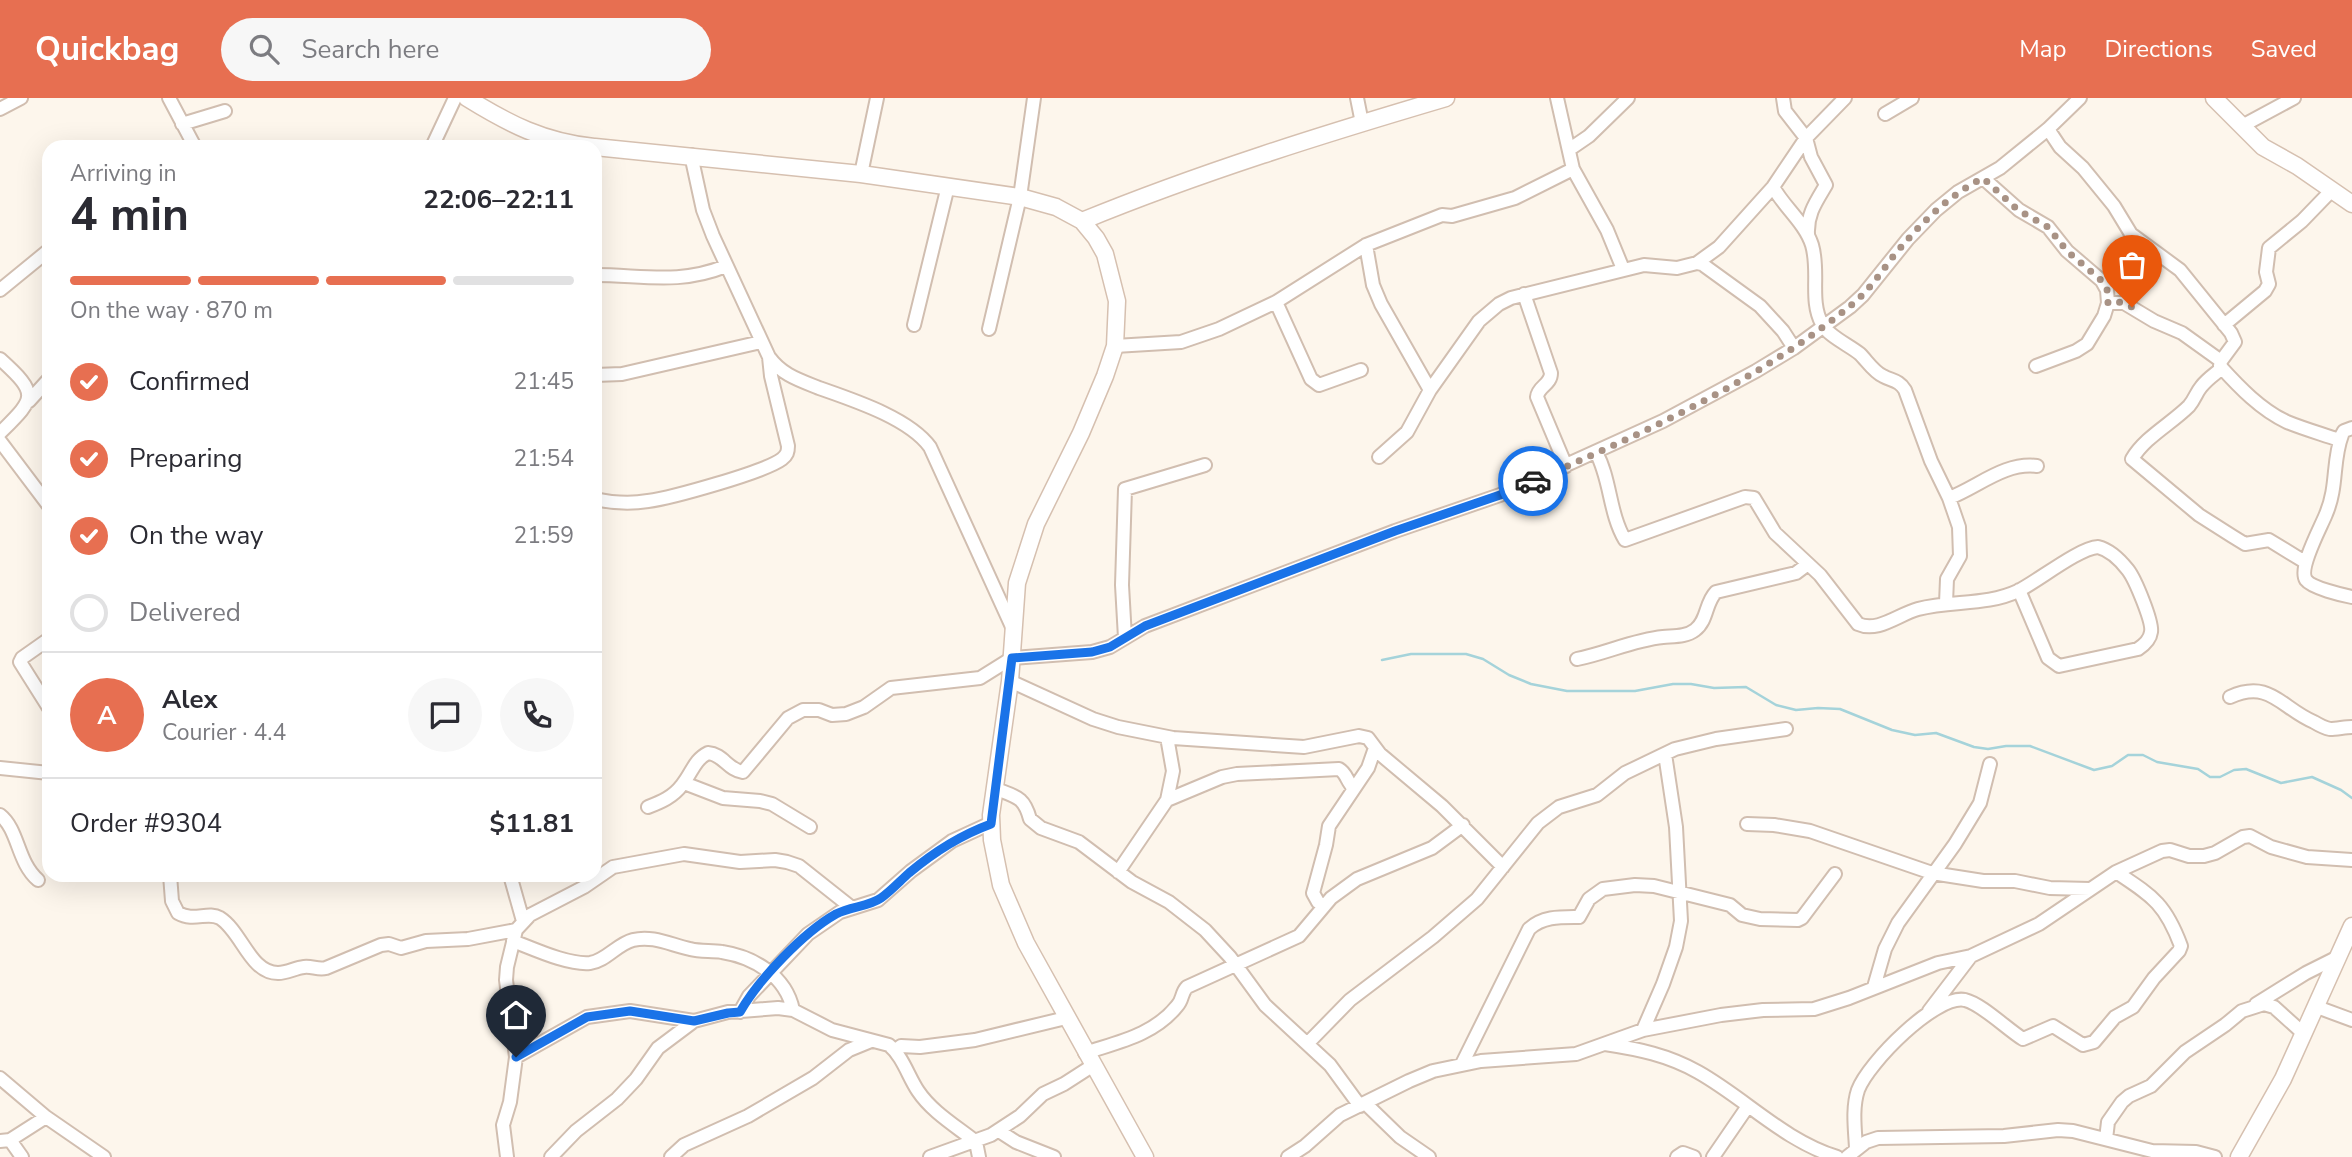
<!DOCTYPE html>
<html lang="en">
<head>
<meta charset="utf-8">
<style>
  :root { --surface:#fff; --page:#f7f7f7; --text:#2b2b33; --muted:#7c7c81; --line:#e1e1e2; --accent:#e76f51 }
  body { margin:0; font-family:"Nunito Sans",sans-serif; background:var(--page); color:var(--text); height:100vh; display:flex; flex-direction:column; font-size:26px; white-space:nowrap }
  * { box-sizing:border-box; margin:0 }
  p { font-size:23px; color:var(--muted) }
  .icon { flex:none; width:38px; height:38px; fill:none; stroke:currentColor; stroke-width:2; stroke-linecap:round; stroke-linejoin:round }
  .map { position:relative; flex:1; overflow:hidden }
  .details { position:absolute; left:42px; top:42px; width:560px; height:742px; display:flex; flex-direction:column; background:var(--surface); border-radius:21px; box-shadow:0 7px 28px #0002 }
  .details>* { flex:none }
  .pin { position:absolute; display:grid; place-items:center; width:60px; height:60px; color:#fff; margin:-72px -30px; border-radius:50% 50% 50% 0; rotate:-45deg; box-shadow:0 0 7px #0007 }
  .pin .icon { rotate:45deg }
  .courier { position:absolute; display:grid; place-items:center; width:70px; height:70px; margin:-35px; border:5px solid #1a73e8; border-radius:50%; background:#fff; color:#222; box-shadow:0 2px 9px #0007 }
  .overview em { font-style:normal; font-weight:700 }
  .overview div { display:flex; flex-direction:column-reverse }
  .overview { display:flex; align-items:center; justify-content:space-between; height:119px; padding:0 28px }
  h1 { font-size:46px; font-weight:700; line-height:52px }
  .bar { display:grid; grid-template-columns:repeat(4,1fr); gap:10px 7px; align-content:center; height:84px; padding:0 28px }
  .bar i { height:9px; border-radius:5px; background:var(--line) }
  .bar .current { background:var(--accent) }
  .bar p { grid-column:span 4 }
  .line { display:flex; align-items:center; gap:18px; padding:0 28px; border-top:2px solid var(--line) }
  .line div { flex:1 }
  .round { display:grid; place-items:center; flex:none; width:74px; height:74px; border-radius:37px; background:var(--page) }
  ol { padding:0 28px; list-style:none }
  li { display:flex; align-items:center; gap:21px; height:77px }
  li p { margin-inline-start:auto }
  li .icon { padding:7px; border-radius:50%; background:var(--accent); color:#fff; stroke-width:4 }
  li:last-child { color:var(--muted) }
  li i { width:38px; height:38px; border:4px solid var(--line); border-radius:50% }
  header { display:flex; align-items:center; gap:42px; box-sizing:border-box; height:98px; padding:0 35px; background:var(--accent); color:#fff }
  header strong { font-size:33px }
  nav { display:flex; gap:38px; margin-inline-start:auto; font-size:24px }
  .search { width:490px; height:63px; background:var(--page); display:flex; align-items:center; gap:18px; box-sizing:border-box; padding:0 24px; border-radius:38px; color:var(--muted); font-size:26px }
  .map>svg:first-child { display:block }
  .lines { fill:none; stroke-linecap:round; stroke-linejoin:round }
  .stream { stroke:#a5d3da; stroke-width:2.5 }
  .street-casing { stroke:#d1beb0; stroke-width:16 }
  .secondary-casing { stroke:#d6c0b0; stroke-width:19 }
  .street { stroke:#fff; stroke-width:12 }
  .secondary { stroke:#fff; stroke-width:16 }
  .done { stroke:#a89285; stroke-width:7; stroke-dasharray:0 12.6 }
  .route { stroke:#1a73e8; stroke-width:9 }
</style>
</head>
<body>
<header>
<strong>Quickbag</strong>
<div class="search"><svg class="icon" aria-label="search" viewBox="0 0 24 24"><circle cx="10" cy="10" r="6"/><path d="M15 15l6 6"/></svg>Search here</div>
<nav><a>Map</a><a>Directions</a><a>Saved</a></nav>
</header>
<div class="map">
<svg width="2352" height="1059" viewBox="0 0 2352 1059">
  <rect width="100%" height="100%" fill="#fdf6ec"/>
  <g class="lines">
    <!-- stream -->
    <path class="stream" d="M1382,562L1411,556H1466L1483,561L1509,577L1531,586L1567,593H1635L1673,586H1691L1714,590L1746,589L1776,607L1796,612L1818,610L1840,611L1892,632L1915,637L1936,635L1974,649L1988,651L2006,648H2030L2094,672L2112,668L2128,657H2143L2157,664L2198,671L2210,679H2220L2234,672L2246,671L2281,685L2312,679L2341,692L2352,700"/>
    <defs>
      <path id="street" d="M169,0L195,49
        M1357,0L1362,25
        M1557,0L1573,71L1607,132L1623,171
        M1783,0L1785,13L1806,40L1811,59L1826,87C1816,104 1807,116 1808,136
        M0,11L21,0
        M1885,16L1912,0
        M182,26L225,13
        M2242,28L2294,0
        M2048,31L2060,49L2083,70L2114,108L2131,136L2180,172L2231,235L2235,244L2221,263L2220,268C2239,289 2261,312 2287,324C2304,331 2322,336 2339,342L2344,333L2352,330
        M432,49L455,0
        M1570,51L1589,38L1628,0
        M691,57L703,112L713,138L769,259C782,277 799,282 819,290C853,302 909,320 930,349L1013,531
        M861,76L877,0
        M1983,80L2019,112L2048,129L2067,153L2102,183L2107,192L2108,205L2104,218L2087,246L2076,253L2036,268
        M1773,89C1784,109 1805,125 1812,147C1820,174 1809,202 1822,226C1828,238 1849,247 1860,256C1867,263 1874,274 1883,278C1892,283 1899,282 1905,292L1931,363L1949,400L1959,429L1960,458L1947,481L1946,505
        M1366,147L1373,187L1381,206L1430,292
        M1697,165L1719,149L1773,89L1806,40L1845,0
        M595,177C642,177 679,187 726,168
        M0,192L49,152
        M1524,196L1551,275C1551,287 1538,288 1537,299L1566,368
        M1276,204L1311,281L1319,287L1361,272
        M2108,205H2124L2154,223L2182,235L2221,263
        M914,227L948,88
        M2224,227L2265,193L2269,186L2266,174L2269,150L2302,123L2332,92
        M989,231L1020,99L1034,0
        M1115,248L1181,244L1219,231L1276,204L1366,147L1442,117L1452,118L1515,100L1573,71
        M0,261C40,297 35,300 0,335
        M2222,270C2215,276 2207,281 2201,289C2196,295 2195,301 2189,308C2171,326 2145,339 2132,361L2199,417L2232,438L2245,446L2269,442L2305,464
        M595,277L622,276L761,244
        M29,303L49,281
        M2342,337C2332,363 2338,388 2326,416C2321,429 2298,470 2306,482C2312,490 2342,497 2352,499
        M0,343L49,408
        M1596,354C1611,382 1609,415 1625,442L1745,399L1754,400L1775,435L1820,477L1858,526C1878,535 1899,516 1918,511C1952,502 1986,508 2018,493C2038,483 2079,450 2098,449C2110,452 2121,463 2128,472C2135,481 2153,524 2151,534C2150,542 2144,547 2138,551L2059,568L2048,560L2019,492
        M1379,359L1407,334L1430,292L1479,223L1499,206L1511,200L1644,167L1677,170L1697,165L1702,166L1760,208L1783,233L1794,250
        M1949,400C1978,389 2004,364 2037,368
        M595,401C613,405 630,406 648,403C671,400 765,374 782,361C787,357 788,354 788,348L771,278L769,259
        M1125,540L1122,487L1125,391L1205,367
        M49,541L22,560L20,564L49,610
        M1577,561C1607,555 1633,542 1663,539C1674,538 1686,539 1695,532C1708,522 1705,505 1716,494L1796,475L1808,466
        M1010,583L1093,621L1118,629L1173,640L1304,649L1359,638L1368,640L1380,656L1442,708L1503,769
        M2230,599C2270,581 2281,610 2314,624C2319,627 2325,630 2330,631C2337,631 2345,629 2352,629
        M0,670L49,675
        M684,685L723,700L760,703L772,706L810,729
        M996,691C1017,699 1024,699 1030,721L1041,730L1079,744L1132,784L1169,804L1205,832L1230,859L1265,907L1330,967L1360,1008
        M1167,702L1222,679L1237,676L1339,671C1347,675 1347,685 1354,690
        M648,709C661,704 673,699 682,687C692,675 694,662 708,655C723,656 728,672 743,674L788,620L803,612H819L832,617L846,616L864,609L891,590L980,580L1012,560L1092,554L1110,549L1145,528L1395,433L1500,397L1663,323L1756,273L1794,250L1850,209L1863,197L1908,141L1936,112L1958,94L2000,70L2048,31L2080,0
        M0,717C19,732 17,764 38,782
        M1747,726L1774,727L1810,733L1932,775L1983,783H2015L2050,790L2090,791
        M1118,774L1167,702L1173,673L1167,639
        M170,777L172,803L178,815C194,824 208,813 220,820C242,834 250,875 278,875C287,875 295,870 304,869C312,868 318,872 326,870L381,847L389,846L401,850L426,843L468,841L516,832
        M510,777L523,823
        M1324,807L1318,804L1313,795L1326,747L1329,728L1368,670L1375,650
        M513,843C534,851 568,867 590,865C606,863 617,846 633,842C653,837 671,847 690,851C701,854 712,852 722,854C754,859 786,878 793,912
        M1874,889L1885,851L1898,825L1955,746L1980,705L1990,666
        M2256,906L2306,875L2336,860
        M2317,909L2352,922
        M1929,913L1971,858
        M740,914L749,898L808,836L840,814L878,802L911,773L952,743L991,725
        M1643,932L1663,886L1676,849L1681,823L1676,729L1665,656
        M1308,945L1350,902L1433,839L1477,801L1538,725L1559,709L1597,697L1625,675L1675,651L1716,641L1786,631
        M1605,946C1638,951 1668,957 1698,974C1746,1001 1783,1042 1837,1059
        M896,952L901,948L920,949L975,942L1066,920
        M1085,955C1118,944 1154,937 1177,908C1183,902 1181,895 1187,889L1299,838L1331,800L1357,781L1432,750L1463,727
        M516,959L587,919L630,913L694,923
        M1462,966L1529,831C1543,818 1561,819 1579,819L1589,801L1603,791L1635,787L1654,788L1730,807L1742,817L1760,821L1798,822L1802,820L1835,776
        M0,980L46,1019L104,1059
        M1365,1005L1400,1039L1429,1059
        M999,1033L1016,1044L1054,1059
        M2106,1041L2108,1024L2122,1004L2129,998L2151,988L2185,954L2225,927L2242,913L2264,906L2274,909L2304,936
        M10,1042L22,1059
        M0,1043L10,1042L46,1019
        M1856,1050C1855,1031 1852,1010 1858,992C1868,965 1936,896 1965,902C1982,906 2008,932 2023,941L2053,928L2083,947L2094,944L2115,919L2133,909L2154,880L2179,853L2181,848C2165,805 2152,798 2116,774
        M507,1059L503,1027L510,1004L516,959L506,882L507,869L516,832L530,817L584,789L613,769L684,756L740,764L775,762L787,764L799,768L852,810
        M551,1059L576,1033L617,1001L636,981L658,950L694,923L728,914L778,910L793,912L832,932L889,947C903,959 908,978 918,993C932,1014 956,1028 976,1044L979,1059
        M671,1059L684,1047L748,1018L813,980L849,952L871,943
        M930,1059L991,1037L1020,1018L1043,996L1064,986L1092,968
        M1288,1059L1305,1048L1340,1017L1409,983L1433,973L1481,963L1576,956L1643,932L1721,917L1763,912L1814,911L1849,900L1938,865L1971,858L2039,826L2116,774L2162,753L2170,752L2189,758H2204L2215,755L2243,739L2250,738L2271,749L2307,759L2352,762
        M1677,1059L1683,1055L1694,1059
        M1713,1059L1748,1008
        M1847,1059L1866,1044L1878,1040L2004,1038L2058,1032L2073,1033L2152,1053L2196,1054L2215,1059"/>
      <path id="secondary" d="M467,0C509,26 544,44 594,49
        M2214,0L2263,49L2297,68L2352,106
        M595,49L861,76L1020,99L1056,109L1082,123L1096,140L1105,156L1117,203L1115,248L1105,278L1081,335L1036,426L1017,485L1010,583L991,717L992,742L1001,787L1026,845L1145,1059
        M1082,123C1199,75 1324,36 1446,0
        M2239,1059L2283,981L2352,828"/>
    </defs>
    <!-- street casing -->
    <use href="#street" class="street-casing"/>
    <!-- secondary casing -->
    <use href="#secondary" class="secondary-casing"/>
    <!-- street -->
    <use href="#street" class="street"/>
    <!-- secondary -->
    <use href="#secondary" class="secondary"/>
  </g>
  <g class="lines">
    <!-- done -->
    <path class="done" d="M1533,383C1640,337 1760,282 1850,208C1867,195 1879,177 1892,160C1918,128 1946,99 1983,80L2018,112L2048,129L2067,153L2102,183L2107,191L2108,205L2116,203L2132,209"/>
    <!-- route -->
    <path class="route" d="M516,959L587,919L630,913L694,923L728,915L740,914C758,882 804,834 836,816C851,808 868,809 881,800C891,793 900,783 909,775C934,754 961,737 991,726L1012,560L1092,554L1110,549L1145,528L1395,433L1500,397L1533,383"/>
  </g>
</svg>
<div class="pin" style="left:2132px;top:209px;background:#ea580c"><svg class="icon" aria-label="bag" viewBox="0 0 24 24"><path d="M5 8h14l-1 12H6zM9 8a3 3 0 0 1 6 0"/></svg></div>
<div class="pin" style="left:516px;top:959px;background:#1f2937"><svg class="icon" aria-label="home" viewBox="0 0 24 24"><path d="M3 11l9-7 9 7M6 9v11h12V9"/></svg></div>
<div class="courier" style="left:1533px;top:383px"><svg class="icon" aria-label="car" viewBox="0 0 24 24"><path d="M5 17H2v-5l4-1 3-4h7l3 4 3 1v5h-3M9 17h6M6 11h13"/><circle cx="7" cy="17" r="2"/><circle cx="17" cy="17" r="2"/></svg></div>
<section class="details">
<div class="overview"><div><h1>4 min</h1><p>Arriving in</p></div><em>22:06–22:11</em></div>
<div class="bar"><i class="current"></i><i class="current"></i><i class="current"></i><i></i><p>On the way · 870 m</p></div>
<ol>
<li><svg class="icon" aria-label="check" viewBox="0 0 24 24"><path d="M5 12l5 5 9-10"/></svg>Confirmed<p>21:45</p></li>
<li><svg class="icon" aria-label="check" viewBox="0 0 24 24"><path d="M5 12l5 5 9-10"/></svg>Preparing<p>21:54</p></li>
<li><svg class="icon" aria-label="check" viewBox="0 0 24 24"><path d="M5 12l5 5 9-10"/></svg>On the way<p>21:59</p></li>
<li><i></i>Delivered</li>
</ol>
<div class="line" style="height:126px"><b class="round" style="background:var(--accent);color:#fff">A</b><div><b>Alex</b><p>Courier · 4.4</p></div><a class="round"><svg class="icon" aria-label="chat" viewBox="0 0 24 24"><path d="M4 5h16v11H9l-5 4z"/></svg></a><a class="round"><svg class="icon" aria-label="phone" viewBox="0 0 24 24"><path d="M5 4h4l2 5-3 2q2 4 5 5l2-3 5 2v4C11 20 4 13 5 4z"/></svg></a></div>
<div class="line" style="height:91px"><div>Order #9304</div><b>$11.81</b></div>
</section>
</div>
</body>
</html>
